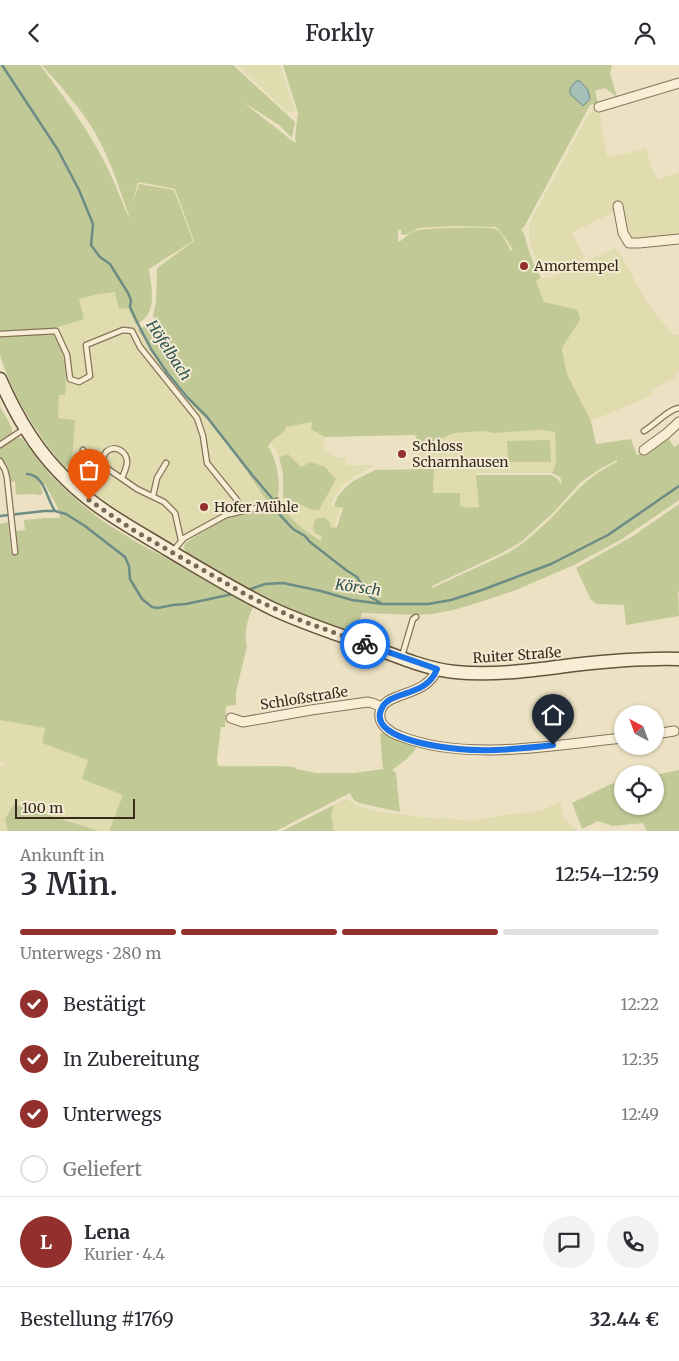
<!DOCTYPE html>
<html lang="de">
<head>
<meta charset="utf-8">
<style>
  :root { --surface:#fff; --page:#f2f2f3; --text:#2b2b33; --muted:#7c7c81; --line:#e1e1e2; --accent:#91302d }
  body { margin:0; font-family:Merriweather,serif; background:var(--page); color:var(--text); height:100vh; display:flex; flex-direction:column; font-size:19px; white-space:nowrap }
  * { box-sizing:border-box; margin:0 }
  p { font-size:16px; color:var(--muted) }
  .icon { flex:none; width:28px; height:28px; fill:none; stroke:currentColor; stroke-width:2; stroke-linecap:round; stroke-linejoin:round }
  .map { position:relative; height:766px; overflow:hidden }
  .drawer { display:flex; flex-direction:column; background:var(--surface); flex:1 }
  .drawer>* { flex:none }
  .needle { width:32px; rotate:319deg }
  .tools { position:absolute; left:614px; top:640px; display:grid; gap:10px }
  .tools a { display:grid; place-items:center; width:50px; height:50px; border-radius:50%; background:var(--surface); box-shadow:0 1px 4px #0004; font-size:25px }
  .scale { position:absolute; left:15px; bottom:12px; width:120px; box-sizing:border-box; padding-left:5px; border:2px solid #352a1e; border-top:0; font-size:14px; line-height:18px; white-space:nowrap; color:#352a1e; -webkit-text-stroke:4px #f4ebd2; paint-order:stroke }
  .pin { position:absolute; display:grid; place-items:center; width:42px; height:42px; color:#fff; margin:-51px -21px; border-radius:50% 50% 50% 0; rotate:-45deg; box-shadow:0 0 5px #0007 }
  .pin .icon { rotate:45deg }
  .courier { position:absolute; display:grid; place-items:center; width:50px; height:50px; margin:-25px; border:4px solid #1a73e8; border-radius:50%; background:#fff; color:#222; box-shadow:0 1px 6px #0007 }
  .summary em { font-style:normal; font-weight:600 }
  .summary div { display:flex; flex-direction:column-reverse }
  .summary { display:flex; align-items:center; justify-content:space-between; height:85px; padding:0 20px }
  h1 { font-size:32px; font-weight:600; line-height:38px }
  .bar { display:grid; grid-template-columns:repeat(4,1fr); gap:8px 5px; align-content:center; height:60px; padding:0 20px }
  .bar i { height:6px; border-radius:4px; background:var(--line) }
  .bar .selected { background:var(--accent) }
  .bar p { grid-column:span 4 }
  .line { display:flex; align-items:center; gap:12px; padding:0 20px; border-top:1px solid var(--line) }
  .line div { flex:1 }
  .round { display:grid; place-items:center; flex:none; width:52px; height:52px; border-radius:26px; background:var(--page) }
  ol { padding:0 20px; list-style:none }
  li { display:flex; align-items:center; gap:15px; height:55px }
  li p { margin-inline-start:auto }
  li .icon { padding:5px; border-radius:50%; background:var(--accent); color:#fff; stroke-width:4 }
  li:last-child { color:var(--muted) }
  li i { width:28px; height:28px; border:2px solid var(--line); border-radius:50% }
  header { display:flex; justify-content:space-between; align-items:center; height:65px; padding:0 20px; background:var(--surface); font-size:22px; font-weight:600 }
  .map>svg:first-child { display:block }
  .farmland { fill:#e1dbb0 }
  .green { fill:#c1c997; fill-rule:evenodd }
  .water { fill:#a5bfb8; stroke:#6c8c85 }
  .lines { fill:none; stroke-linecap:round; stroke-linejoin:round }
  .stream { stroke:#6c8c85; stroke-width:2.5 }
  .lane-casing { stroke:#85735a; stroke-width:7 }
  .street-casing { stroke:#85735a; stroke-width:11 }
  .secondary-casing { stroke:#67543e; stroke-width:15 }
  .lane { stroke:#f7eed5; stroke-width:4.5 }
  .street { stroke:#f7eed5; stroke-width:9 }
  .secondary { stroke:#f7eed5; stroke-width:12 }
  .done { stroke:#756a57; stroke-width:5; stroke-dasharray:0 9 }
  .route { stroke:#1a73e8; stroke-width:6 }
  .poi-dot { fill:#91302d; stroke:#f4ebd2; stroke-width:2 }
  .labels { text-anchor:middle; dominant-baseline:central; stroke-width:4; stroke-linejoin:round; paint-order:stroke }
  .poi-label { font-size:14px; fill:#352a1e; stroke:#f4ebd2; text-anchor:start }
  .street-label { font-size:14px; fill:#352a1e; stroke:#f4ebd2 }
  .water-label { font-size:15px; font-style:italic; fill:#2e5454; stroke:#f4ebd2 }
</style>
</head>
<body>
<header><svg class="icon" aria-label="back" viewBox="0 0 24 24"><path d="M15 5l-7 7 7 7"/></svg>Forkly<svg class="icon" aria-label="person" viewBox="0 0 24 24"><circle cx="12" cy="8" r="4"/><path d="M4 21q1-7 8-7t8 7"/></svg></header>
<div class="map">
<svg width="679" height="766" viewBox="0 0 679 766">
  <rect width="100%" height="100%" fill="#ece1c2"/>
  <!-- farmland -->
  <path class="farmland" d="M237,0H280L296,48L286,46Z
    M593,45L599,46L607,91L624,89L646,83L652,104L659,115L679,107V172L637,176L625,164L617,145L572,168L585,193L553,208L546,209L542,207L539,202L531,181L529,173V162L532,153L587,52Z
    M615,183L620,188L647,238L673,270H679V306L675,307L676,312L651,325L653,330L591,356L567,309L562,284L575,244L544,237L536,216L541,212L545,214L552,212Z
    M115,227L128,243L139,268L170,313L208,355L246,405L268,438L229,447L189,468L174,477L171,478L156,470L108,440L76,416L65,403L72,396L74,355L58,353L59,330L65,329L66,315L63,291L59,281L53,270L52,264L84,254L78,234L94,230Z
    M312,357L311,364L325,372L323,383L334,392L346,393V400H372L373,402L353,412L344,419L335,430L331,440L341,442L336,456L335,463L330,464L321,476L298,460L285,446L281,439L283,433H286L312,445L301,403L288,389L279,392L271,378L274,374L285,366L286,362Z
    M539,365L555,367L556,398L552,408H476L479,443H469L460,442V429L433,428L434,405L418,404L420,378L424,375L433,377L454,368L484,366L494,368Z
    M0,654L45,663L42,678L88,695L123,730L109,766H99L14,739L5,754L8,766H0V702L6,700V698L0,697Z
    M347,734L355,740L372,745L396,749L438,754L439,752L466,756L519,748H531L544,744L561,737L562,752L577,766H334L331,750L334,740Z"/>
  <!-- green -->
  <path class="green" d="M0,0H40C64,32 88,64 106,100C115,117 121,135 129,153V151C119,123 110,93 94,66C81,43 59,20 42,0H233L295,57L292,73L279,60L243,37L285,70L291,75L296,78L295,72L298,48L283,0H612L610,8L617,32L605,23L595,26L598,38L590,40L524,162L521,165C526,170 525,174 527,180C531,191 534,203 541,212L536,216L544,237L575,244C578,246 580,251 580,255L563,281L562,284L567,309L591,356L596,379L631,374L637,390L650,384L667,371L674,382L679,379V435L622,474L574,500L516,525L477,538L453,545L432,549L419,550L362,548L355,569L306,551L274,537L188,489L184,483L185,478L228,451L279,439H281C290,455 305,466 321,476L322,471L315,468L313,463L315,455L318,453H325L330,458L331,463L337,462L343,443L334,441L338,431L345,423L353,416L375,405L434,404L433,428H460V441L469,443L479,442L476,410H551L558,414L560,418H562L560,412L552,408L556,398L555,367L539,365L494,368L484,366L454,368L433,377L424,376L420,378L418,377L415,370L325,372L311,364L312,357L286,362L285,366L274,374L268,381C276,393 282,419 277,434L268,438L246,405L208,355L170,313L138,265L149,258H160L161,256L154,254L153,251L156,236L157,203L194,176L175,124L138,117L132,140L139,119L174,125L193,176L149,204C152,226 158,248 136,260L128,243L119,244L115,227L94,230L79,234L84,254L52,264C53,271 57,276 60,282C66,297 67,314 65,330H59L58,353L75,355L72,396L65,403C37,369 13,332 0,290ZM457,161L496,162L505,172L513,185L511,186C507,179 503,168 496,164C490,161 428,163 418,165C411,166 405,173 399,177L398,176V165H401V169L406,170L418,163ZM617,395V397C585,412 575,429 551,453C538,466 524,478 508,488L432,523V521L502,488L521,477L554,447L580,418L598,405Z
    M0,341L12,363V368L15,374L19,372L22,374L52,412L81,439L104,457L138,478L254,540C248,552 243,569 247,581L236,627V640L226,641L225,662H221L217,694L218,701C244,702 270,700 295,702L296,704L316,708H354L383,704L380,669L384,667L396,674L415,681L416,683C411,692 400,699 392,705L396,708L400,747L359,738L354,735L350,728L276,766H109L123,730L82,714L88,695L42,678L45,663L0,655V459L8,457L11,488L18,487L16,466L25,465L24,455L45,453H60L58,443L45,419L40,420L43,428L40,430L29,429L16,430L15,416L10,417L7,402L3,395L0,397Z
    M550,375L551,397H508L507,376Z
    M288,389L301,402L311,397L325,402L336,414L319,445H312L286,433H283V408L279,392Z
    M679,439V526L678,527L679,551L626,560L624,540L597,539L591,535L576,503L633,471Z
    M679,705V766H647L643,758L613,761L598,756L582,764L572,738L611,719L622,717V741H655V710Z
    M14,739L99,766H8L5,754Z
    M334,740L331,750L334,766H282Z"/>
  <!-- water -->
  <path class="water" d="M576,16H580L588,25L590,34L583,41L570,29V23Z"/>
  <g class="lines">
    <!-- stream -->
    <path class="stream" d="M2,0L58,85L79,125L93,159L91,180L100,192L110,199L128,228L131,235L130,242L138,259L151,284L168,309L187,332L207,352L253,411L271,432L280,450L293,464L305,471L310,477L346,505L357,512L369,531L381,538
      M27,409C45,410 46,433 55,446
      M0,451L44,446H55L66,449L85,461L125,492L129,501L130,514L142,534L152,542L158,543L173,540L186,539L233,529
      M248,525L265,519L283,518L321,526L352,535L382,539H428L451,535L482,525L551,499L608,470L679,421"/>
    <defs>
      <path id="lane" d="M0,269L56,266L67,290L70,314L79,317L90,311L86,280L123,265L132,266L140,282L197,353L203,371L207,398L237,435L240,446
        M644,366C655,360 667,345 679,343
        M0,380L24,364
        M83,385L92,393L137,424L164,437L175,448L181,475
        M0,396L5,405L7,413L15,487
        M101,399C103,395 103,391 106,387C114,379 127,386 127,397C127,402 124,408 122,413
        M153,431L157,413L166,398
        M173,486L184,473L226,450L269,440L277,436
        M402,591L413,554L416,552"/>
      <path id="street" d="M599,42L679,18
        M618,141L623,168L629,178H639L679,174
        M644,385L666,369L679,357
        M437,604C426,634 383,625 380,648C378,660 391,668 400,671C465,697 555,680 622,673
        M231,653L243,657L311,645L368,637L372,638L382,642
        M655,669L674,666"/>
      <path id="secondary" d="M0,314C16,351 37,387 67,415C97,445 134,464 170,486C204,506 238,527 273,544C303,558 334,568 365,579C393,590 426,604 455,607C494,611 534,605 573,600C608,596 644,593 679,594"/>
    </defs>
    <!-- lane casing -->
    <use href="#lane" class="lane-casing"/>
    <!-- street casing -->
    <use href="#street" class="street-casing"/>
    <!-- secondary casing -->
    <use href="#secondary" class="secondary-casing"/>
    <!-- lane -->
    <use href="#lane" class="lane"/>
    <!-- street -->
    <use href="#street" class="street"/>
    <!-- secondary -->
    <use href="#secondary" class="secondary"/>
  </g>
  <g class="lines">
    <!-- done -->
    <path class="done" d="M89,435L133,465L252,533L297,554L365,579"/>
    <!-- route -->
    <path class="route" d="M365,579L437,604C426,634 388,624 381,645C368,677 458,685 476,685C502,686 528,683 553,680"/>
  </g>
  <!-- markers -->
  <g class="poi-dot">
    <circle cx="524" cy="201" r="5"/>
    <circle cx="402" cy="389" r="5"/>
    <circle cx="204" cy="442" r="5"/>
  </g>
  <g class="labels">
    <!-- poi labels -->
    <g class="poi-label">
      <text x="534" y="201">Amortempel</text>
      <text x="412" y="381">Schloss<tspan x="412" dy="16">Scharnhausen</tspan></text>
      <text x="214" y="442">Hofer Mühle</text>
    </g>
    <!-- street labels -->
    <g class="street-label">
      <text transform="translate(517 590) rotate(-4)">Ruiter Straße</text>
      <text transform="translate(304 633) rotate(-9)">Schloßstraße</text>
    </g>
    <!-- water labels -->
    <g class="water-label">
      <text transform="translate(169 285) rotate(57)">Höfelbach</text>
      <text transform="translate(358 522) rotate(8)">Körsch</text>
    </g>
  </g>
</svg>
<div class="tools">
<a><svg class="needle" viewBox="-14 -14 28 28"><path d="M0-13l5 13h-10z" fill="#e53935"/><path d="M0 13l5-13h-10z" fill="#7c7c81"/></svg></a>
<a><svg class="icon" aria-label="locate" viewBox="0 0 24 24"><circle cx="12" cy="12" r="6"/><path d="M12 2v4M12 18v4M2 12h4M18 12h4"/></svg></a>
</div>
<div class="scale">100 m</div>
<div class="pin" style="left:89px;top:435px;background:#ea580c"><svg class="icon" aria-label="bag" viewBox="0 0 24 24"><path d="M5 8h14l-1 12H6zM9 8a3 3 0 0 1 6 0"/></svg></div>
<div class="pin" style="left:553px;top:680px;background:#1f2937"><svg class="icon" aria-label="home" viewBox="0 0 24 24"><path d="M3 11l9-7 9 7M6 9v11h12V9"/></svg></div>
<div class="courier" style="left:365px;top:579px"><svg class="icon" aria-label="bike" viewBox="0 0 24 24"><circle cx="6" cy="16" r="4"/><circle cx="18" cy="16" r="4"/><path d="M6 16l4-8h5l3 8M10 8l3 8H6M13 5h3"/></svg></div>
</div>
<section class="drawer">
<div class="summary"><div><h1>3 Min.</h1><p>Ankunft in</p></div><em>12:54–12:59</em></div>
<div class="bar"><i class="selected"></i><i class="selected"></i><i class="selected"></i><i></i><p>Unterwegs · 280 m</p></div>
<ol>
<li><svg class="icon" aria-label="check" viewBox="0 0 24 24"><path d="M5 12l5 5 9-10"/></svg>Bestätigt<p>12:22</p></li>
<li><svg class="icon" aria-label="check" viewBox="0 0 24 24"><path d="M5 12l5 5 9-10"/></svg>In Zubereitung<p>12:35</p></li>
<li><svg class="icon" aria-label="check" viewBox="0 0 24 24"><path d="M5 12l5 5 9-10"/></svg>Unterwegs<p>12:49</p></li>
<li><i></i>Geliefert</li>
</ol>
<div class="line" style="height:90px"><b class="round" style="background:var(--accent);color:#fff">L</b><div><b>Lena</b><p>Kurier · 4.4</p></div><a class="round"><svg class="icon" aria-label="chat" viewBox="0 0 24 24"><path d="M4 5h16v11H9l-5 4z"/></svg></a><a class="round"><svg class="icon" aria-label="phone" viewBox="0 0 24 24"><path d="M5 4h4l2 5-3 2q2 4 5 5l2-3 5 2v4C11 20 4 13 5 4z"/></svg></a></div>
<div class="line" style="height:65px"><div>Bestellung #1769</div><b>32.44 €</b></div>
</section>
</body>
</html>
